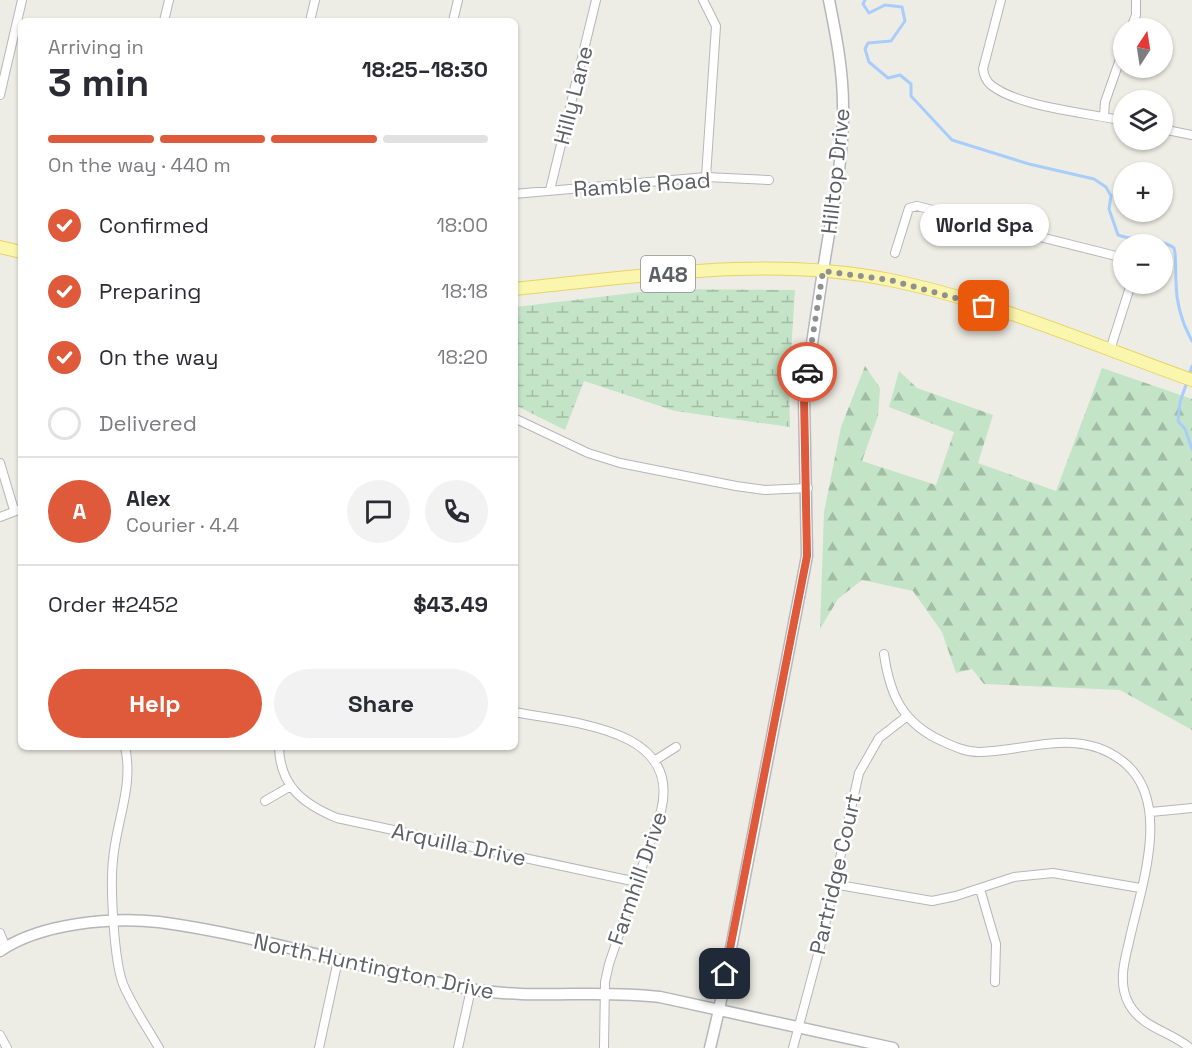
<!DOCTYPE html>
<html lang="en">
<head>
<meta charset="utf-8">
<style>
  :root { --surface:#fff; --page:#f2f2f3; --text:#2b2b33; --muted:#7c7c81; --line:#e1e1e2; --accent:#de5a3a }
  body { margin:0; font-family:"Space Grotesk",sans-serif; background:var(--page); color:var(--text); height:100vh; display:flex; flex-direction:column; font-size:22px; white-space:nowrap }
  * { box-sizing:border-box; margin:0 }
  p { font-size:20px; color:var(--muted) }
  .icon { flex:none; width:33px; height:33px; fill:none; stroke:currentColor; stroke-width:2; stroke-linecap:round; stroke-linejoin:round }
  .map { position:relative; flex:1; overflow:hidden }
  .sheet { position:absolute; left:18px; top:18px; width:500px; height:732px; display:flex; flex-direction:column; background:var(--surface); border-radius:9px; box-shadow:0 2px 4px #0004 }
  .sheet>* { flex:none }
  .needle { width:39px; rotate:12deg }
  .controls { position:absolute; left:1113px; top:18px; display:grid; gap:12px }
  .controls a { display:grid; place-items:center; width:60px; height:60px; border-radius:50%; background:var(--surface); box-shadow:0 2px 4px #0004; font-size:30px }
  .pin { position:absolute; display:grid; place-items:center; width:51px; height:51px; color:#fff; margin:-26px; border-radius:12px; box-shadow:0 3px 9px #0006 }
  .courier { position:absolute; display:grid; place-items:center; width:60px; height:60px; margin:-30px; border:4px solid #de5a3a; border-radius:50%; background:#fff; color:#222; box-shadow:0 2px 8px #0007 }
  .bubble { position:absolute; height:42px; border-radius:21px; background:var(--surface); box-shadow:0 2px 4px #0004; font-size:20px; font-weight:700; line-height:42px; text-align:center }
  .headline em { font-style:normal; font-weight:700 }
  .headline div { display:flex; flex-direction:column-reverse }
  .headline { display:flex; align-items:center; justify-content:space-between; height:102px; padding:0 30px }
  h1 { font-size:39px; font-weight:700; line-height:45px }
  .bar { display:grid; grid-template-columns:repeat(4,1fr); gap:9px 6px; align-content:center; height:72px; padding:0 30px }
  .bar i { height:8px; border-radius:4px; background:var(--line) }
  .bar .selected { background:var(--accent) }
  .bar p { grid-column:span 4 }
  .line { display:flex; align-items:center; gap:15px; padding:0 30px; border-top:2px solid var(--line) }
  .line div { flex:1 }
  .round { display:grid; place-items:center; flex:none; width:63px; height:63px; border-radius:32px; background:var(--page) }
  ol { padding:0 30px; list-style:none }
  li { display:flex; align-items:center; gap:18px; height:66px }
  li p { margin-inline-start:auto }
  li .icon { padding:6px; border-radius:50%; background:var(--accent); color:#fff; stroke-width:4 }
  li:last-child { color:var(--muted) }
  li i { width:33px; height:33px; border:3px solid var(--line); border-radius:50% }
  .primary-button { display:flex; gap:12px; margin-top:auto; padding:12px 30px }
  .primary-button a { flex:1; height:69px; border-radius:36px; background:var(--accent); color:#fff; font-size:24px; font-weight:700; line-height:69px; text-align:center }
  .primary-button a+a { background:var(--page); color:var(--text) }
  .map>svg:first-child { display:block }
  .forest { fill:url(#forest-firs) }
  .wetland { fill:url(#wetland-marsh) }
  .lines { fill:none; stroke-linecap:round; stroke-linejoin:round }
  .stream { stroke:#a9cdfa; stroke-width:3 }
  .minor-casing { stroke:#b5b6bb; stroke-width:10 }
  .tertiary-casing { stroke:#b5b6bb; stroke-width:13 }
  .secondary-casing { stroke:#b6b8be; stroke-width:13 }
  .primary-casing { stroke:#e9d363; stroke-width:14 }
  .minor { stroke:#fff; stroke-width:8 }
  .tertiary { stroke:#fff; stroke-width:10 }
  .secondary { stroke:#fff; stroke-width:10 }
  .primary { stroke:#faf6ae; stroke-width:12 }
  .done { stroke:#8f9191; stroke-width:6; stroke-dasharray:0 10.8 }
  .route { stroke:#de5a3a; stroke-width:8 }
  .labels { text-anchor:middle; dominant-baseline:central; stroke-width:5; stroke-linejoin:round; paint-order:stroke }
  .shield { fill:#fff; stroke:#8d8f92; stroke-width:1.5 }
  .shield-label { font-size:21px; font-weight:bold; fill:#5c5f64 }
  .street-label { font-size:22px; fill:#5c5f64; stroke:#fff }
</style>
</head>
<body>
<div class="map">
<svg width="1192" height="1048" viewBox="0 0 1192 1048">
  <defs>
    <pattern id="forest-firs" width="22" height="20" patternUnits="userSpaceOnUse" patternTransform="scale(1.5)"><rect width="22" height="20" fill="#c3e4c7"/><path d="M5 1l3.5 6h-7zM16 11l3.5 6h-7z" fill="#a2bca5"/></pattern>
    <pattern id="wetland-marsh" width="20" height="14" patternUnits="userSpaceOnUse" patternTransform="scale(1.5)"><rect width="20" height="14" fill="#c3e4c7"/><path d="M1 5h8M5 5V1M11 12h8M15 12V8" fill="none" stroke="#a2bca5"/></pattern>
  </defs>
  <rect width="100%" height="100%" fill="#eeede5"/>
  <!-- forest -->
  <path class="forest" d="M865,366L880,388L878,416L862,461L936,485L954,432L889,407L899,371L917,388L993,415L978,463L1056,491L1102,368L1192,399V730L1120,690L984,684L972,669L956,673L942,632L913,591L862,580L838,599L820,629L824,512L841,427Z"/>
  <!-- wetland -->
  <path class="wetland" d="M666,289L795,290L789,384L790,427L675,411L584,381L565,430L515,405V307Z"/>
  <g class="lines">
    <!-- stream -->
    <path class="stream" d="M865,0L863,4L869,13L885,5L902,7L905,21L891,41L868,43L865,49L869,62L888,78L900,75L911,84V96L952,140L1029,164L1094,179L1106,187L1111,196L1109,209L1118,235C1136,242 1161,238 1174,248C1177,260 1175,269 1176,281C1176,302 1182,323 1192,341
      M1189,376L1192,366
      M1187,382L1180,402L1178,421L1185,429L1192,449"/>
    <defs>
      <path id="minor" d="M703,0L716,26L706,177
        M1001,0L983,69C984,76 986,81 991,85C1018,107 1089,113 1124,121
        M164,21L169,0
        M310,21L315,0
        M453,21L458,0
        M1131,28L1136,15V0
        M0,95L22,0
        M1104,116L1105,102L1124,48
        M1162,129L1192,135
        M550,190L596,0
        M514,194L706,177L769,180
        M895,253L909,208L917,206L1124,258
        M1110,350L1131,284
        M514,418L588,453L620,463L736,486L765,490L808,488
        M0,463L14,510
        M0,517L21,509
        M884,654C890,696 903,724 944,742C955,747 966,752 979,752C1029,751 1083,725 1127,765C1172,806 1140,890 1129,942C1124,962 1118,984 1129,1004C1142,1028 1170,1031 1190,1048
        M514,712C570,723 682,727 661,811L609,964L605,982L604,1048
        M125,747C134,786 116,822 113,860C110,886 114,961 123,984C132,1006 147,1027 159,1048
        M279,747C280,786 303,804 337,818L637,882
        M654,761L676,747
        M265,801L289,787
        M1151,812L1192,808
        M833,884L932,901L956,896L1014,877L1053,873L1140,888
        M980,889L996,944L995,982
        M0,933L6,948
        M0,1035L7,1048
        M319,1048L338,960
        M458,1048L471,989
        M793,1048L821,943L859,773L879,738L906,717"/>
      <path id="tertiary" d="M823,271C831,217 844,161 843,106C843,70 836,35 829,0
        M0,951C41,923 111,917 159,922C264,936 366,971 470,989C533,1000 597,989 660,997L893,1048
        M710,1048L719,1010"/>
      <path id="secondary" d="M719,1010L807,556L804,396L823,271"/>
      <path id="primary" d="M0,247L21,252
        M514,289C638,277 767,255 890,280C994,301 1093,345 1192,380"/>
    </defs>
    <!-- minor casing -->
    <use href="#minor" class="minor-casing"/>
    <!-- tertiary casing -->
    <use href="#tertiary" class="tertiary-casing"/>
    <!-- secondary casing -->
    <use href="#secondary" class="secondary-casing"/>
    <!-- primary casing -->
    <use href="#primary" class="primary-casing"/>
    <!-- minor -->
    <use href="#minor" class="minor"/>
    <!-- tertiary -->
    <use href="#tertiary" class="tertiary"/>
    <!-- secondary -->
    <use href="#secondary" class="secondary"/>
    <!-- primary -->
    <use href="#primary" class="primary"/>
  </g>
  <g class="lines">
    <!-- done -->
    <path class="done" d="M807,372L823,271L890,280L984,306"/>
    <!-- route -->
    <path class="route" d="M725,974L807,556L804,396L807,372"/>
  </g>
  <g class="labels">
    <!-- shield labels -->
    <rect class="shield" x="641" y="256" width="54" height="36" rx="4.5"/>
    <g class="shield-label">
      <text x="668" y="274">A48</text>
    </g>
    <!-- street labels -->
    <g class="street-label">
      <text transform="translate(573 95) rotate(-76)">Hilly Lane</text>
      <text transform="translate(835 171) rotate(-84)">Hilltop Drive</text>
      <text transform="translate(642 184) rotate(-4)">Ramble Road</text>
      <text transform="translate(459 844) rotate(12)">Arquilla Drive</text>
      <text transform="translate(835 874) rotate(-77)">Partridge Court</text>
      <text transform="translate(637 878) rotate(-71)">Farmhill Drive</text>
      <text transform="translate(374 966) rotate(12)">North Huntington Drive</text>
    </g>
  </g>
</svg>
<div class="controls">
<a><svg class="needle" viewBox="-14 -14 28 28"><path d="M0-13l5 13h-10z" fill="#e53935"/><path d="M0 13l5-13h-10z" fill="#7c7c81"/></svg></a>
<a><svg class="icon" aria-label="layers" viewBox="0 0 24 24"><path d="M12 4l9 5-9 5-9-5zM3 14l9 5 9-5"/></svg></a>
<a>+</a>
<a>−</a>
</div>
<div class="pin" style="left:984px;top:306px;background:#ea580c"><svg class="icon" aria-label="bag" viewBox="0 0 24 24"><path d="M5 8h14l-1 12H6zM9 8a3 3 0 0 1 6 0"/></svg></div>
<div class="pin" style="left:725px;top:974px;background:#1f2937"><svg class="icon" aria-label="home" viewBox="0 0 24 24"><path d="M3 11l9-7 9 7M6 9v11h12V9"/></svg></div>
<div class="courier" style="left:807px;top:372px"><svg class="icon" aria-label="car" viewBox="0 0 24 24"><path d="M5 17H2v-5l4-1 3-4h7l3 4 3 1v5h-3M9 17h6M6 11h13"/><circle cx="7" cy="17" r="2"/><circle cx="17" cy="17" r="2"/></svg></div>
<div class="bubble" style="left:920px;top:204px;width:129px">World Spa</div>
<section class="sheet">
<div class="headline"><div><h1>3 min</h1><p>Arriving in</p></div><em>18:25–18:30</em></div>
<div class="bar"><i class="selected"></i><i class="selected"></i><i class="selected"></i><i></i><p>On the way · 440 m</p></div>
<ol>
<li><svg class="icon" aria-label="check" viewBox="0 0 24 24"><path d="M5 12l5 5 9-10"/></svg>Confirmed<p>18:00</p></li>
<li><svg class="icon" aria-label="check" viewBox="0 0 24 24"><path d="M5 12l5 5 9-10"/></svg>Preparing<p>18:18</p></li>
<li><svg class="icon" aria-label="check" viewBox="0 0 24 24"><path d="M5 12l5 5 9-10"/></svg>On the way<p>18:20</p></li>
<li><i></i>Delivered</li>
</ol>
<div class="line" style="height:108px"><b class="round" style="background:var(--accent);color:#fff">A</b><div><b>Alex</b><p>Courier · 4.4</p></div><a class="round"><svg class="icon" aria-label="chat" viewBox="0 0 24 24"><path d="M4 5h16v11H9l-5 4z"/></svg></a><a class="round"><svg class="icon" aria-label="phone" viewBox="0 0 24 24"><path d="M5 4h4l2 5-3 2q2 4 5 5l2-3 5 2v4C11 20 4 13 5 4z"/></svg></a></div>
<div class="line" style="height:78px"><div>Order #2452</div><b>$43.49</b></div>
<div class="primary-button"><a>Help</a><a>Share</a></div>
</section>
</div>
</body>
</html>
